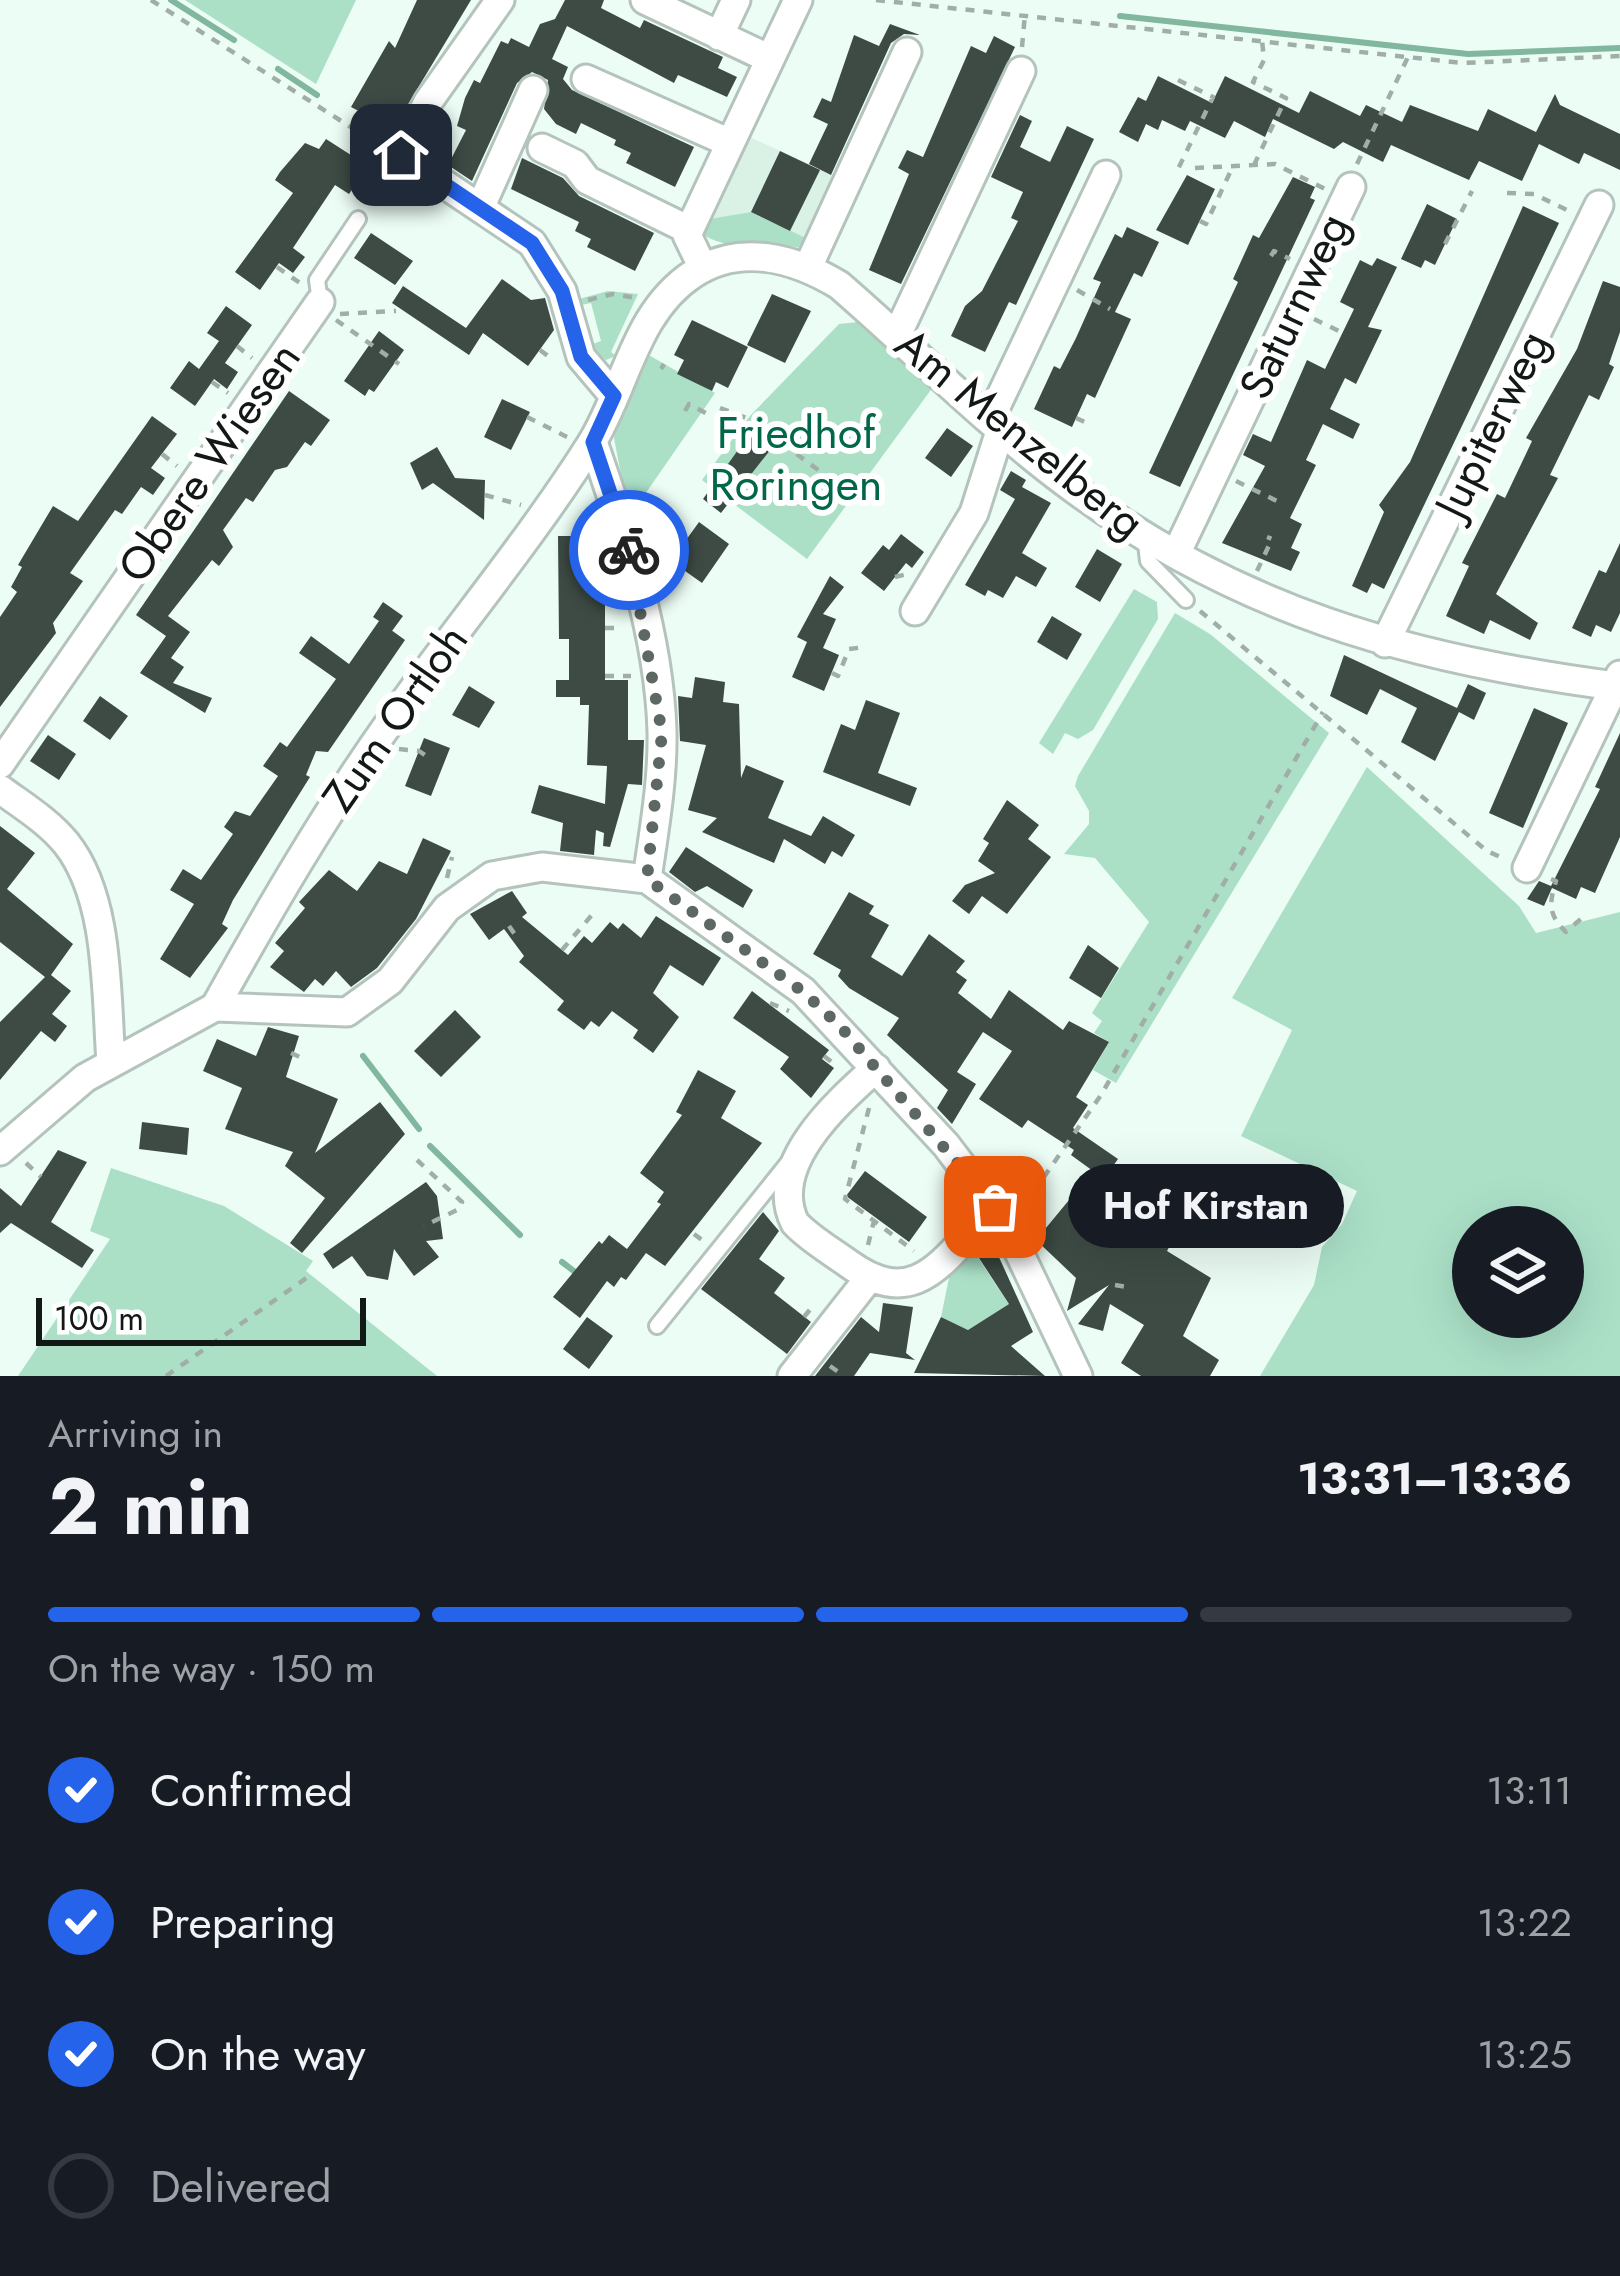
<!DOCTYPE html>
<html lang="en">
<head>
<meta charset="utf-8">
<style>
  :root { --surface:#171b24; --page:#20242c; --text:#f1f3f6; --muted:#9ea1a6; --line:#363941; --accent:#2563eb }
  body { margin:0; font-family:Jost,sans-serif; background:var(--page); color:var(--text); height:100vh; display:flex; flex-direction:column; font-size:45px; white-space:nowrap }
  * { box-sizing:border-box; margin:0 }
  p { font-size:39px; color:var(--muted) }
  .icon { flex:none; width:66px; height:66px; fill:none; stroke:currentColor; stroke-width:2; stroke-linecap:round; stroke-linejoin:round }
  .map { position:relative; height:1376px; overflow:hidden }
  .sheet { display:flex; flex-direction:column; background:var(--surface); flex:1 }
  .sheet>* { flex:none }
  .buttons { position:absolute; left:1452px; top:1206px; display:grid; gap:24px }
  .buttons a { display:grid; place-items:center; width:132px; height:132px; border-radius:50%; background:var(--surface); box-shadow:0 12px 48px #0002; font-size:60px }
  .scale { position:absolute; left:36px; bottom:30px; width:330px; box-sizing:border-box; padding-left:12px; border:6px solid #121815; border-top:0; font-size:33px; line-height:42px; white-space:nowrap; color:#121815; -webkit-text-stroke:9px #fff; paint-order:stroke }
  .pin { position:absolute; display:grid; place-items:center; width:102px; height:102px; color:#fff; margin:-51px; border-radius:24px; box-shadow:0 6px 18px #0006 }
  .courier { position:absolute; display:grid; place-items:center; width:120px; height:120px; margin:-60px; border:9px solid #2563eb; border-radius:50%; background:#fff; color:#222; box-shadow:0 3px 15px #0007 }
  .bubble { position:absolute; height:84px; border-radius:42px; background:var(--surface); box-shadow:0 12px 48px #0002; font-size:39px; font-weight:700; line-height:84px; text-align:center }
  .overview em { font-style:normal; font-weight:700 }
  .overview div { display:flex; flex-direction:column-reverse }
  .overview { display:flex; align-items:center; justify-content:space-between; height:204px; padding:0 48px }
  h1 { font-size:78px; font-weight:700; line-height:90px }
  .bar { display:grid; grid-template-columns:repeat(4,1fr); gap:18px 12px; align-content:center; height:144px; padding:0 48px }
  .bar i { height:15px; border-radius:9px; background:var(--line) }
  .bar .current { background:var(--accent) }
  .bar p { grid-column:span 4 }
  ol { padding:0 48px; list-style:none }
  li { display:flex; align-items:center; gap:36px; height:132px }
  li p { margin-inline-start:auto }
  li .icon { padding:12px; border-radius:50%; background:var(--accent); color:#fff; stroke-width:4 }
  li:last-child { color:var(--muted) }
  li i { width:66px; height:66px; border:6px solid var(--line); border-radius:50% }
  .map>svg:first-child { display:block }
  .built { fill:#daf2e6 }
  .green { fill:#abe0c7; fill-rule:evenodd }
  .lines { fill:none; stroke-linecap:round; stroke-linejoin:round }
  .stream { stroke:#82b79f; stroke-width:6 }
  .building { fill:#3e4b45 }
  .lane-casing { stroke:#b4c4bc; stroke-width:20 }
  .street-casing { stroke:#b4c4bc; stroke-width:33 }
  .path { stroke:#a1aea8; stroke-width:4.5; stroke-dasharray:9 9; stroke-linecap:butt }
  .lane { stroke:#fff; stroke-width:14 }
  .street { stroke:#fff; stroke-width:27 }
  .done { stroke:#5e6863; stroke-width:12; stroke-dasharray:0 21.6 }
  .route { stroke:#2563eb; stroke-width:15 }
  .labels { text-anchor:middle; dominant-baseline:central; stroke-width:12; stroke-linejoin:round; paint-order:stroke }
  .street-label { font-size:45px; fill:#121815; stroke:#fff }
  .park-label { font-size:45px; fill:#006749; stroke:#fff }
</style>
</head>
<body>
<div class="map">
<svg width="1620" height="1376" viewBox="0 0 1620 1376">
  <rect width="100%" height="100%" fill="#ecfdf5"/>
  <!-- built -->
  <path class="built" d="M748,136L843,180L814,242L751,212L711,219Z"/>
  <!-- green -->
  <path class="green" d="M185,0H356L316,84Z
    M751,212L808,239L809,251C774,236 727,256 700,232L703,220Z
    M608,291L638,294L611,352L616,356L606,360L587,346L601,341L591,303L576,306L575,300Z
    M858,322L933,387L807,559L702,480L749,417L839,324Z
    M647,354L715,393L641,500L625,495L613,433Z
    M1134,589L1157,602L1158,619L1093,730L1078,739L1065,733L1053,754L1039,743Z
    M1175,613L1210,634L1329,733L1116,1083L1093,1070L1109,1042L1094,1033L1102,1021L1092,1013L1149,922L1095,858L1064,854L1089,824V811L1075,786L1078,776Z
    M1367,767L1519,906L1536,933L1620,912V1376H1260L1314,1285L1322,1247L1342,1224L1357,1191L1241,1136L1292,1030L1232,998ZM1563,1227V1317H1473V1227Z
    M111,1168L224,1206L313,1261L306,1271L437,1376H18L110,1239L90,1231Z
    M972,1249L1009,1304L968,1330L941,1317L951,1268Z"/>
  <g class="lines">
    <!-- stream -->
    <path class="stream" d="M171,0L234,40
      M1120,16L1468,54L1620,48
      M278,69L317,95
      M363,1056L419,1129
      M430,1146L520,1235
      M562,1262L579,1275"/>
  </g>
  <!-- building -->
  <path class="building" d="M417,0H471L401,116L386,109L380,122L351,107L389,41L395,48Z
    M565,0H604L601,8L640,28L644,20L723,57L718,68L737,77L727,97L678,75L674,83L567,26L552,59L568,67L563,79L572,90L694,147L675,187L626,163L631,153L614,145L616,140L581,123L576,134L556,124L544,109L548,80L532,72L517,83L472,181L448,165L466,130L457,126L465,98L474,80L480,83L501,41L508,44L511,38L529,47L540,24L555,19Z
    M890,24L920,35L904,34L891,43L831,175L809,164L828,124L813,117L822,98L831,102L854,35L879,46Z
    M994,36L1015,47L901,284L869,270L909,174L898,168L907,150L923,157L971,46L986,53Z
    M1158,76L1212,103L1225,76L1299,113L1310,91L1360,116L1366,105L1402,122L1410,105L1478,131L1488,109L1536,132L1555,94L1560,105L1620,134V170L1584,153L1579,164L1539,144L1522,181L1479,161L1469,180L1391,145L1383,162L1343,142L1334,149L1273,119L1265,137L1234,121L1225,138L1190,121L1185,131L1162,120L1158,130L1146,124L1138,142L1119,132L1138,97L1146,101Z
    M1020,115L1032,121L1020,147L1050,162L1067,126L1094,139L1016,305L1009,302L985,352L951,336L965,306L982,291L1018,221L1011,218L1023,192L991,177Z
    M326,139L368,166L349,194L335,185L293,248L305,257L293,273L279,263L260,290L235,272L293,193L275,180L280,172L305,143L319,149Z
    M780,151L820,170L790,231L751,212Z
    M522,158L563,178L579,196L654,233L635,271L587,247L591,239L575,231L579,222L511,189Z
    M1187,175L1215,189L1188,245L1156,230Z
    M1293,177L1315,187L1310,198L1315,200L1180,487L1149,473L1238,282L1233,279L1253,235L1259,238Z
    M1427,204L1457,219L1435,265L1425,260L1421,268L1401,259Z
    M1523,206L1559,223L1384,589L1372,583L1367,593L1352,586L1384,512L1379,505L1410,462Z
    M1127,227L1159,242L1142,277L1134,273L1115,312L1131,319L1095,398L1087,394L1072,427L1034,409L1054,366L1060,369L1076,338L1101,282L1093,279L1115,234L1122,238Z
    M371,233L413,261L395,285L354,258Z
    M1377,258L1397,267L1368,327L1382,330L1356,384L1345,378L1330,409L1360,424L1353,439L1323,424L1306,460L1316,465L1290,518L1302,524L1291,548L1300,552L1291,571L1222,543L1265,466L1243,455L1253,434L1271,442L1307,360L1325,369L1354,309L1340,302L1360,260L1372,266Z
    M502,279L531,300L545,298L554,330L528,366L483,333L469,355L392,303L403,286L466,328Z
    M1603,281L1620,287V332L1609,364L1614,367L1599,400L1589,395L1550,475L1558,478L1496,594L1538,623L1530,640L1490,620L1484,634L1446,616L1469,566L1462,563L1497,494L1505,498L1532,441L1526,438L1577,349Z
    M772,294L811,311L785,363L747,345Z
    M226,306L252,325L225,363L238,372L227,389L214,379L195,406L170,388L189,361L199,369L219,341L207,333Z
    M692,320L748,347L728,388L716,382L712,391L677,374L684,360L674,355Z
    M379,331L404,350L374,392L369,389L365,396L344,381Z
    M289,391L330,420L311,446L305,442L287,467L275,470L253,502L246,498L223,530L233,547L219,566L212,560L168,616L190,632L171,658L184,667L173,683L212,698L205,713L140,673L166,636L136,615Z
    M502,399L530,412L511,450L484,437Z
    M152,416L177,434L151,468L165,478L153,495L141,487L122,514L115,510L70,573L83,581L53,623L56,633L0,707V617L17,592L11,587L22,567L18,565L53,506L78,521Z
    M947,428L973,446L951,477L925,458Z
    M753,429L774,445L721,513L703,499Z
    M437,447L455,478L485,480L484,520L433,483L422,490L410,463Z
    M1011,471L1026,480L1022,487L1051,503L1022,553L1047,568L1036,587L1016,576L1003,598L988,590L985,596L965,585L1015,499L1000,490Z
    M699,522L729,544L702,583L671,561Z
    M901,534L924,552L912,568L906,563L884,591L861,573L883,545L889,550Z
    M558,536H590V588H605V680H628V740H644L642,785L628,784L610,847L603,846L604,833L596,830L594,855L560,851L563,823L531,813L539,785L605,804L607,766L587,765L589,705H580V697H556V680H569V639H559Z
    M1620,543V613L1611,632L1596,625L1591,637L1572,628L1599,570L1606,573Z
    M1097,549L1122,564L1100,602L1075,587Z
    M830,576L844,587L823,614L836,619L823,648L839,655L824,691L792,677L807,642L797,637Z
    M383,602L403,616L392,631L387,627L405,640L328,752L316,751L306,775L310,777L233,900L222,924L228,928L190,978L160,959L194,904L170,890L183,869L201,880L233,834L224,827L235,811L250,816L278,776L263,766L280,742L287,747L336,679L299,653L311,636L349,664L379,621L373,617Z
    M1052,616L1082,634L1067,660L1037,642Z
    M1344,655L1457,708L1468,684L1486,693L1474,720L1459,712L1435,761L1401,742L1417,708L1380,689L1367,715L1330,696Z
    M695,677L725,682L723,702L739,704L741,778L746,765L784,781L768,818L811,836L823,816L855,835L842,857L832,851L825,864L784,839L774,863L702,832L717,818L688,810L706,745L680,741L678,696L692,698Z
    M469,686L495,702L479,728L452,715Z
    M100,696L128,716L110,740L83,721Z
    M866,700L900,713L878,773L917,788L910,806L823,772L841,724L855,730Z
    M1534,708L1568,723L1523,828L1489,813Z
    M1620,733V837L1595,893L1581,887L1576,899L1552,888L1544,906L1527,899L1539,881L1551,886L1600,789L1595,787Z
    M48,735L76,754L59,780L30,761Z
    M424,738L450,748L431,796L405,786Z
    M1007,800L1039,825L1028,839L1051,857L1007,914L982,896L969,914L952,901L965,885L995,873L978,861L989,843L983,839Z
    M0,826L35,853L7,889L73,944L51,975L71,991L52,1014L67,1026L55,1042L41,1031L0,1080V1022L45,977L0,942Z
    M423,838L451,851L416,919L377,968L351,987L336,971L323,986L315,979L304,992L270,967L284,951L275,943L305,908L299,902L329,870L357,891L379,861L407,874Z
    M686,847L753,890L743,908L707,886L695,892L669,872Z
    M512,891L527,913L522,917L568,955L584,936L592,943L610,922L618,929L623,923L641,938L656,916L721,958L703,986L670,965L653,993L679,1017L653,1053L633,1038L638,1030L612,1011L599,1027L591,1021L584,1030L557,1010L564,1001L519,962L524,956L504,929L489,940L470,914Z
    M849,892L874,906L869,914L889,925L871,957L902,976L929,934L965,961L956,972L967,980L958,993L991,1019L1009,990L1063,1030L1069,1021L1109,1042L1076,1097L1088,1105L1073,1128L1118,1159L1106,1176L1136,1195L1141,1187L1164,1200L1156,1214L1180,1227L1167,1251L1211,1278L1183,1336L1219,1360L1210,1376H1141L1121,1363L1144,1325L1110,1304L1103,1331L1078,1324L1109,1285L1067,1311L1076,1278L1036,1240L1093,1171L1071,1155L1074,1150L1028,1120L1022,1128L979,1099L1012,1051L983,1032L957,1072L976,1084L952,1124L937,1108L948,1090L887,1035L899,1018L849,988L838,976L841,970L813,954Z
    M1088,945L1119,968L1101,998L1069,978Z
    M752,991L829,1050L822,1059L834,1068L811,1098L780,1069L789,1057L733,1018Z
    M455,1010L481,1037L441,1077L414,1051Z
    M268,1027L299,1036L286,1077L338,1099L315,1153L380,1102L405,1134L302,1253L290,1243L325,1198L285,1166L293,1152L225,1129L242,1088L203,1071L217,1039L256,1056Z
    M698,1070L736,1091L721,1118L762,1143L665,1266L646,1253L626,1280L621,1277L614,1287L607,1281L580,1318L553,1297L599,1241L602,1244L609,1235L627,1249L661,1204L657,1202L664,1192L640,1173L682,1115L676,1112Z
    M142,1122L189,1128L187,1155L139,1149Z
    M58,1150L87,1162L51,1222L94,1250L82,1268L11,1223L0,1233V1188L21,1206Z
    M865,1171L927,1217L909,1242L846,1196Z
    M426,1182L437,1196L443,1239L426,1241L439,1257L414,1276L394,1249L388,1280L367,1276L352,1256L333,1269L323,1254Z
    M763,1212L779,1231L759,1259L785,1278L774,1293L811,1322L787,1354L701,1289Z
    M993,1244L1033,1332L1011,1346L1045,1376L914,1373L941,1317L968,1330L1009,1304L977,1255Z
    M883,1303L913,1307L906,1353L915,1360L870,1353L854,1376H815L861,1317L879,1332Z
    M587,1317L613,1336L589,1369L563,1349Z"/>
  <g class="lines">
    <defs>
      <path id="lane" d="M320,302L317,280L358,219
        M1145,536L1148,561L1186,600
        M657,1326L792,1158"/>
      <path id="street" d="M500,0L428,102L401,155L532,243L562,291L581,357L614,396
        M645,0L770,59
        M719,36L736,0
        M586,79L730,143
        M542,148L575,164L587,180L689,230
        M481,206L533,90
        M808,267L907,52
        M703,268L687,235L798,0
        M897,335L1021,71
        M990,419L1106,175
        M593,442C625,534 659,633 662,731C663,781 654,830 647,879
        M1176,554L1351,187
        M915,611L974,513L1001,428
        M1385,643L1599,205
        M0,764L320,302
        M0,789C23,806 48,821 66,843C110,898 106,995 111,1063
        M1527,868L1620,675
        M215,1007C270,908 326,812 392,719C457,627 531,539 591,444C626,388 634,313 693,274C740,243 794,258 839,285C914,350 986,423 1066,483C1235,610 1408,659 1615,686
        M876,1068C838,1102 766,1165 795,1223C810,1239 831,1251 849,1264C920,1315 947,1252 995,1207
        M0,1151L85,1078L215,1007L347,1012L390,981L447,908L492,876L542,867L647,879L803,991L946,1145L1005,1223L1078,1376
        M792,1376L869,1278"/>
    </defs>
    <!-- lane casing -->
    <use href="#lane" class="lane-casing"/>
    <!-- street casing -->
    <use href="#street" class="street-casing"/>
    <!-- path -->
    <path class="path" d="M151,0L379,145
      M876,0L1463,63L1620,56
      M1022,47L1025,14
      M1178,80L1213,97L1178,169
      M1357,164L1408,57
      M1254,165L1286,98L1253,82L1264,60L1262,40
      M1195,168L1275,164L1327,190
      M1507,193L1534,194L1569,211
      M368,204L389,174
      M1200,221L1206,224L1233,166
      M1445,244L1472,191
      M1271,256L1274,251L1290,259
      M277,267L300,283
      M1077,290L1110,309
      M588,300L613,294L636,298
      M340,314L396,311
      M1314,319L1343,333
      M336,320L399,364
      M237,346L252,358
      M540,350L548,356L554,352
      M661,369L664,364
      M212,382L228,393
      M720,408L749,419L844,489
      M685,411L689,404L713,417
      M527,417L567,437
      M1076,418L1091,425
      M162,454L177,466
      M1236,481L1281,503
      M485,495L521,505
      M1257,571L1272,539L1267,537
      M895,577L907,574
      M1200,611L1487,851L1507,860
      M605,628H623
      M832,673L838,676L849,649L865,647
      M605,676H631
      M399,749L419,751L431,759
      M447,878L452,857
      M1551,879L1556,881C1549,903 1548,915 1566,932L1583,917
      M509,926L516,936
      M562,950L597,909
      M770,1003L789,1011
      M291,1053L304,1059
      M824,1056L838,1067
      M869,1108L845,1199L914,1251
      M417,1160L462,1202L459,1209L424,1226
      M26,1163L41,1177
      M1023,1207L1101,1095L1323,712
      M694,1234L706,1243
      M868,1245L874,1221
      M1115,1285L1127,1287
      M804,1317L812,1307
      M830,1366L844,1376
      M166,1376L308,1277"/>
    <!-- lane -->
    <use href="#lane" class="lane"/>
    <!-- street -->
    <use href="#street" class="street"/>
  </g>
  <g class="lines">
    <!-- done -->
    <path class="done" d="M629,550L662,733L647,879L802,991L839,1025L995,1207"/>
    <!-- route -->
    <path class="route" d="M401,155L532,243L562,291L581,357L614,396L593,442L629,550"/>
  </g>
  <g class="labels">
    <!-- street labels -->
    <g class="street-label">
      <text transform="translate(1294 306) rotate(-65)">Saturnweg</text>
      <text transform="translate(1492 424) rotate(-64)">Jupiterweg</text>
      <text transform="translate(1020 433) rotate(39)">Am Menzelberg</text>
      <text transform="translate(209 462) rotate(-55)">Obere Wiesen</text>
      <text transform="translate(395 718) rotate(-55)">Zum Ortloh</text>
    </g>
    <!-- park labels -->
    <g class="park-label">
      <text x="796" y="432">Friedhof<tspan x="796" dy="52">Roringen</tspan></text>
    </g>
  </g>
</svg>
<div class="buttons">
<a><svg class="icon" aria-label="layers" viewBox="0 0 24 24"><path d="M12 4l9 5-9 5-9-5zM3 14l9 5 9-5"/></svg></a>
</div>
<div class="scale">100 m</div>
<div class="pin" style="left:995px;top:1207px;background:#ea580c"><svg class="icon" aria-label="bag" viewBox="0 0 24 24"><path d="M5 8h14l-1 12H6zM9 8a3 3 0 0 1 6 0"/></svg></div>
<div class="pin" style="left:401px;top:155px;background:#1f2937"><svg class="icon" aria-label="home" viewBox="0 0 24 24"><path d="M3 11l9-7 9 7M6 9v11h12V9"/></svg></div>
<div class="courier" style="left:629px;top:550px"><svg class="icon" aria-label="bike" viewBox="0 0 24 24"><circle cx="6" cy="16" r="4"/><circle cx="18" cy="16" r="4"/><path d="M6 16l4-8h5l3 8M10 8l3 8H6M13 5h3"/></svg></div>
<div class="bubble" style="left:1068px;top:1164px;width:276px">Hof Kirstan</div>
</div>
<section class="sheet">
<div class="overview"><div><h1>2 min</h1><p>Arriving in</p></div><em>13:31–13:36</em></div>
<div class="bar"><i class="current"></i><i class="current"></i><i class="current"></i><i></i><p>On the way · 150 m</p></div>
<ol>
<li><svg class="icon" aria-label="check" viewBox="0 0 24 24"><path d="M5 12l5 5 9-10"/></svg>Confirmed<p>13:11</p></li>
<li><svg class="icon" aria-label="check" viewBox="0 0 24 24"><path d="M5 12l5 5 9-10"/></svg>Preparing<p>13:22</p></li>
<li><svg class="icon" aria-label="check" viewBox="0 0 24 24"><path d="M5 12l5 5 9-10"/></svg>On the way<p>13:25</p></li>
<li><i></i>Delivered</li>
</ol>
</section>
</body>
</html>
